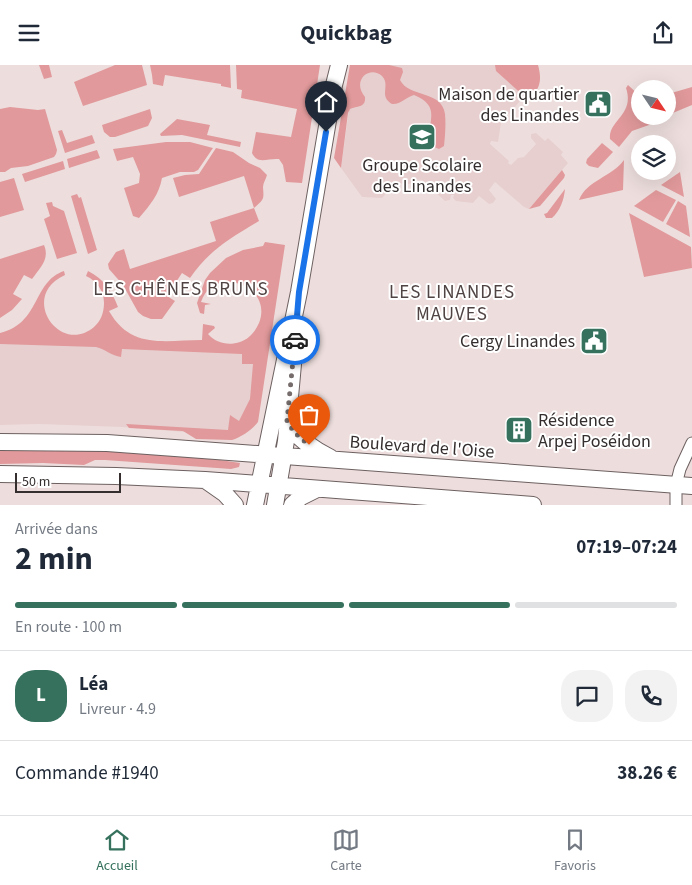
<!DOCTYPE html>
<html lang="fr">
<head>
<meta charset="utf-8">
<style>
  :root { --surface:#fff; --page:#f2f2f3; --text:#1f2937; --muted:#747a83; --line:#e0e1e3; --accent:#35715c }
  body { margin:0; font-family:"Source Sans 3",sans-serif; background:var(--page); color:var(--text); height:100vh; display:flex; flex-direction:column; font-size:19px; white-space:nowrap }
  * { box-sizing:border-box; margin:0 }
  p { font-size:16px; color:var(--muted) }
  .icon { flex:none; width:28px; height:28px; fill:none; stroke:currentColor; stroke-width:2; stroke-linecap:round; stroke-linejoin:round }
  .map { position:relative; height:440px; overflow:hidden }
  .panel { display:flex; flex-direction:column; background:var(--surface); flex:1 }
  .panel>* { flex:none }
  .needle { width:32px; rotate:125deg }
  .buttons { position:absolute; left:631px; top:15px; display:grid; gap:10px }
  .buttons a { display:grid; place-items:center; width:45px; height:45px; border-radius:50%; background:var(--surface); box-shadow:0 5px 20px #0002; font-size:25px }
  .scale { position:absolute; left:15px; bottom:12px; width:106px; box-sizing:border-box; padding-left:5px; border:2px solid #342e2e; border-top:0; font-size:14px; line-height:18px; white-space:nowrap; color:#342e2e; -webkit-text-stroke:4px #fff; paint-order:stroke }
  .pin { position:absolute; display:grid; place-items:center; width:42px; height:42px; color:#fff; margin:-51px -21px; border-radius:50% 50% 50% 0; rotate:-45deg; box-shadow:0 0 5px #0007 }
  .pin .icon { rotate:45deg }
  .courier { position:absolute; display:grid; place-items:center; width:50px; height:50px; margin:-25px; border:4px solid #1a73e8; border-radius:50%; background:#fff; color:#222; box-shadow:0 1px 6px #0007 }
  .head em { font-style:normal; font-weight:700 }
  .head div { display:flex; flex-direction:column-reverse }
  .head { display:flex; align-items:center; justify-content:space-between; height:85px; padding:0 15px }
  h1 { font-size:32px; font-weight:700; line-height:38px }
  .bar { display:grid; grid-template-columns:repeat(4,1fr); gap:8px 5px; align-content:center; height:60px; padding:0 15px }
  .bar i { height:6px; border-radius:4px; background:var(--line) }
  .bar .active { background:var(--accent) }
  .bar p { grid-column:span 4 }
  .line { display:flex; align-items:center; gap:12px; padding:0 15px; border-top:1px solid var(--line) }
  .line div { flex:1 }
  .round { display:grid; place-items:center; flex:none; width:52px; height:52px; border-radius:20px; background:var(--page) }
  header { display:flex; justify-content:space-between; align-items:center; height:65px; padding:0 15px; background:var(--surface); font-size:22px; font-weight:700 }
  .dock { display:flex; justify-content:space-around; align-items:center; height:70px; border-top:1px solid var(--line); background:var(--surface); font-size:14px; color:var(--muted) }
  .dock a { display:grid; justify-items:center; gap:2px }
  .dock .active { color:var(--accent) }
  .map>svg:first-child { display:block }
  .built { fill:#e7cfcf }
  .green { fill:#e1999b }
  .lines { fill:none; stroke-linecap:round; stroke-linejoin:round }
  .street-casing { stroke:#6d6060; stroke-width:13 }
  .secondary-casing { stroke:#6d6060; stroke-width:18 }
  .street { stroke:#fff; stroke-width:11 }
  .secondary { stroke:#fff; stroke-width:16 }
  .done { stroke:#756c6b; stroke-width:5; stroke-dasharray:0 9 }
  .route { stroke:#1a73e8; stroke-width:6 }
  .labels { text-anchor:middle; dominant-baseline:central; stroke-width:4; stroke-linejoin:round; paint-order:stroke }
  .poi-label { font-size:18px; fill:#342e2e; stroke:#fff; text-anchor:end }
  .street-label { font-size:18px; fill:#342e2e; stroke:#fff }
  .neighbourhood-label { font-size:19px; letter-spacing:1px; fill:#504343; stroke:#fff }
</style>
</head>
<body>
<header><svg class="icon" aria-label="menu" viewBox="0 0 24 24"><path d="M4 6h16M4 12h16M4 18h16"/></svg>Quickbag<svg class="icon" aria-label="share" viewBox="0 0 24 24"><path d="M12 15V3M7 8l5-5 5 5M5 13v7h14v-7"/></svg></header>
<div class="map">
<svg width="692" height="440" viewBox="0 0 692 440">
  <rect width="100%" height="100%" fill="#eddedd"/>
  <!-- built -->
  <path class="built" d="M355,0H519L525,30L509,49L496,47L495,53L501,58L498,77L491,76L490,79L509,96L508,98L511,100L518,93L524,92L536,79L531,73V69L536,68L545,76L548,73L563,87L561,90L568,98L529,144L524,142L495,117L489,125L496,134L493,138L489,139L479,131L473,138L456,136L453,133L454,130H451L450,135L445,136L422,115L413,114L412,118L409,119L391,118L387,122L389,125L382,133L362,132L341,103Z
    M0,274L267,286L260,334L235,371L122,362L39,359L0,360Z"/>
  <!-- green -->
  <path class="green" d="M39,0H49L52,12L44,14Z
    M115,0H142L147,20L83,41L74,17Z
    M150,0H230L231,23L221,21V19L165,10L163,21L153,19L152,10Z
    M236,0H320L302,118L286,117L283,100L279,94C267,93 258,100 252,88L256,67L291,72L297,44L241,33L242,25L237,24Z
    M350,0H389L402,3L403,7L400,15C409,33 442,25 445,49C446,60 445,71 444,81L439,84L432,81C423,59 445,43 414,30C406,32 400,40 392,39C378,31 391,20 382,11C370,0 351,15 365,32C366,43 357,41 350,44L348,48L341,103L334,93Z
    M495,0H538C542,14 541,27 526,33L496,6Z
    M628,20L640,31V51H665L649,60L632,66L619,82L610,74C608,55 635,50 626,23Z
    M692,22V40L668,50V29Z
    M10,42L38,45L45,44L57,85L56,89L54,92L28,101L11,103L5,107H0V44Z
    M150,44L152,53L148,61L115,72H110L104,67L102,60Z
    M177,54L210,60L207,70L241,77L240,82L182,70L161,71L160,69Z
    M62,65L67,78L92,70L95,78L65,88L58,66Z
    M166,77H190L213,83L198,105L194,107H180L162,113C159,130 150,140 139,153L133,151L124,123L139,118L140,109L133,92L117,96L113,84Z
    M602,78L613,87L598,103L589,101L586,98L587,94Z
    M216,83L233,87L249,98L260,103L267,110C266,114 263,118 263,122C264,135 264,134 254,143L259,156C231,173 209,185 190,213L182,208L167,231L175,236L162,254H151L143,251L138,247L123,220L109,204L108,199L116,187L124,184L130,204L216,176L210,157L254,143L244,111L179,132L173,113L185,110L199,109Z
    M97,85L100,93L69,103L67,94Z
    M624,95L623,125L579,135C587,115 612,112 624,95Z
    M63,96L65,104L25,117L22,109Z
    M562,105L565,110L564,113L540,141L529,144Z
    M680,107L684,132L661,120Z
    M14,113L24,145L0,152V117Z
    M565,124C564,135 560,146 552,153H546L544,149L547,148Z
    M656,125L676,135L663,157L634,141Z
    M77,129L79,133L81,132L97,185L88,189L71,131Z
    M678,136L686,141L690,172L666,159Z
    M52,137L53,141L64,146L77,188L57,194L44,154L50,151L46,138Z
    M629,148L691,182L692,203L644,212Z
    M265,177L285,180L258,357C252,365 241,372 232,375L196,374L183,366L129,363L126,359L228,365L230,350L239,356L250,334L253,299H242V289L122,284L121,292C112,291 105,284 96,282L0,279V268C41,258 32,217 64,206L65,210C18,231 60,291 94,262C101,256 104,247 104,238C104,226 97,216 86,211L88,206C104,214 112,226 118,242L109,246C131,285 165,275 202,275L203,259L214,261L215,263L208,269C216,278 228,281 240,277C249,274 255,267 259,258C274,220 213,199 201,237L211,239L205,240L204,249L200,248L197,238L205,215L210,208L226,193L243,185L263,181Z
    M44,180C50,194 40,203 32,214L24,210L13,229L22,234L12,245L0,253V194Z
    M0,383C80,385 161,385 240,398L239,402L231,404L105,395H95L84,400L43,398L0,399Z"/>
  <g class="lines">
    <defs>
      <path id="street" d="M676,440V420L680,404L692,378"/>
      <path id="secondary" d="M287,356C292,371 317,386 331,393
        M0,377L107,378L692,421
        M0,409L116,411L205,415L533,440
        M205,415L225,429L235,440
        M255,440L299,227L334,20L339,0
        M275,440L286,376L293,299
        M292,440L301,432L317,424"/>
    </defs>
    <!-- street casing -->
    <use href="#street" class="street-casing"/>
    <!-- secondary casing -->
    <use href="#secondary" class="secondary-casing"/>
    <!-- street -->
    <use href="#street" class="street"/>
    <!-- secondary -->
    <use href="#secondary" class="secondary"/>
  </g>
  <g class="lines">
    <!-- done -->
    <path class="done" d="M295,275L287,356L294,367L309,380"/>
    <!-- route -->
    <path class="route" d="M295,275L299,227L326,67"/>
  </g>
  <!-- icons -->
  <defs>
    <symbol id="civic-square" viewBox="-11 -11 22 22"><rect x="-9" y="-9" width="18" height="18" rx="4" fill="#35715c" stroke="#fff"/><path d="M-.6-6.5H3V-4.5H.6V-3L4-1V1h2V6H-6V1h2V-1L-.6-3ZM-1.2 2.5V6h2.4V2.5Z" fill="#fff"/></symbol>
    <symbol id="school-square" viewBox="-11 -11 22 22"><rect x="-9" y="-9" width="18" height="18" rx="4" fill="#35715c" stroke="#fff"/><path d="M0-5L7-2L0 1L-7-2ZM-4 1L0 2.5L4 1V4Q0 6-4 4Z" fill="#fff"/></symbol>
    <symbol id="building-square" viewBox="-11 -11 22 22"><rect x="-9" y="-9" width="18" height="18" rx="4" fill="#35715c" stroke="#fff"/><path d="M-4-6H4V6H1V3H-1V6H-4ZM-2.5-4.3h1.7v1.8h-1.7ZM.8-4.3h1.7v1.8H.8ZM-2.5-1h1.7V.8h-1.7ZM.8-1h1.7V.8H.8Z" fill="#fff"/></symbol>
  </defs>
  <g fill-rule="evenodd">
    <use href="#civic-square" x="582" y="23" width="32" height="32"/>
    <use href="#school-square" x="406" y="56" width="32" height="32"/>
    <use href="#civic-square" x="578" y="260" width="32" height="32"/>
    <use href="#building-square" x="503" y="349" width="32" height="32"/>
  </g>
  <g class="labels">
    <!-- poi labels -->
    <g class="poi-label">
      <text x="579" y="29">Maison de quartier<tspan x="579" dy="21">des Linandes</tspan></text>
      <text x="422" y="100" text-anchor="middle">Groupe Scolaire<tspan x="422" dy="21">des Linandes</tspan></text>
      <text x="575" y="276">Cergy Linandes</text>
      <text x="538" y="355" text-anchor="start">Résidence<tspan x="538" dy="21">Arpej Poséidon</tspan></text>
    </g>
    <!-- street labels -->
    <g class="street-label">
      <text transform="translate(422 382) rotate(4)">Boulevard de l'Oise</text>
    </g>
    <!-- neighbourhood labels -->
    <g class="neighbourhood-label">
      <text x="181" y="224">LES CHÊNES BRUNS</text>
      <text x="452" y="227">LES LINANDES<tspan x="452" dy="22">MAUVES</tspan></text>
    </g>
  </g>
</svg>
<div class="buttons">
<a><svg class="needle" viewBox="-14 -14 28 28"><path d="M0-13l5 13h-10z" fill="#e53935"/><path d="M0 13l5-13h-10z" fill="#747a83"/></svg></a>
<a><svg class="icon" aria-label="layers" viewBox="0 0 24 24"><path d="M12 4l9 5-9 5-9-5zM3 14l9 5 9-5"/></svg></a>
</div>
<div class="scale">50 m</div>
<div class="pin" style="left:309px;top:380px;background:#ea580c"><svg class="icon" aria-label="bag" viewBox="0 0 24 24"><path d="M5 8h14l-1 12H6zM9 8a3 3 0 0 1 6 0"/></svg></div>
<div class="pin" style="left:326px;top:67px;background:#1f2937"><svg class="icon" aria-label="home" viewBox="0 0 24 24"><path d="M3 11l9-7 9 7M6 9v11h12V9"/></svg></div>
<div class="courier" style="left:295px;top:275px"><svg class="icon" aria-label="car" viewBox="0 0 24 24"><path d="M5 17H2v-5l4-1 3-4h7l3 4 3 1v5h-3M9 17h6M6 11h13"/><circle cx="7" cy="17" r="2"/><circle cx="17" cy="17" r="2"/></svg></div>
</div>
<section class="panel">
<div class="head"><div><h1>2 min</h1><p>Arrivée dans</p></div><em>07:19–07:24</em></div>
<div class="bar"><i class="active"></i><i class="active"></i><i class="active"></i><i></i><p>En route · 100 m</p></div>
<div class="line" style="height:90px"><b class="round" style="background:var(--accent);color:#fff">L</b><div><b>Léa</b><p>Livreur · 4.9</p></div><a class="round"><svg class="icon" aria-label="chat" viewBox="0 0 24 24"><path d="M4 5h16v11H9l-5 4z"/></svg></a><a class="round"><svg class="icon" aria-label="phone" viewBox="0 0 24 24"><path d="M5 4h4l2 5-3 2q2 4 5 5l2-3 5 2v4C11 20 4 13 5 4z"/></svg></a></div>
<div class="line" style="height:65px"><div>Commande #1940</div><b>38.26 €</b></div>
</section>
<nav class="dock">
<a class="active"><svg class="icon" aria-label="home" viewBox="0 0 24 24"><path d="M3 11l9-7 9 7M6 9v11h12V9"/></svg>Accueil</a>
<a><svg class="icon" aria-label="map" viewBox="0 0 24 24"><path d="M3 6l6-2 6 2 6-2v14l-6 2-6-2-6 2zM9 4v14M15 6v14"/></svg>Carte</a>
<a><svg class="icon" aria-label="saved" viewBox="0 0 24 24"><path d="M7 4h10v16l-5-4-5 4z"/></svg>Favoris</a>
</nav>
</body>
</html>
